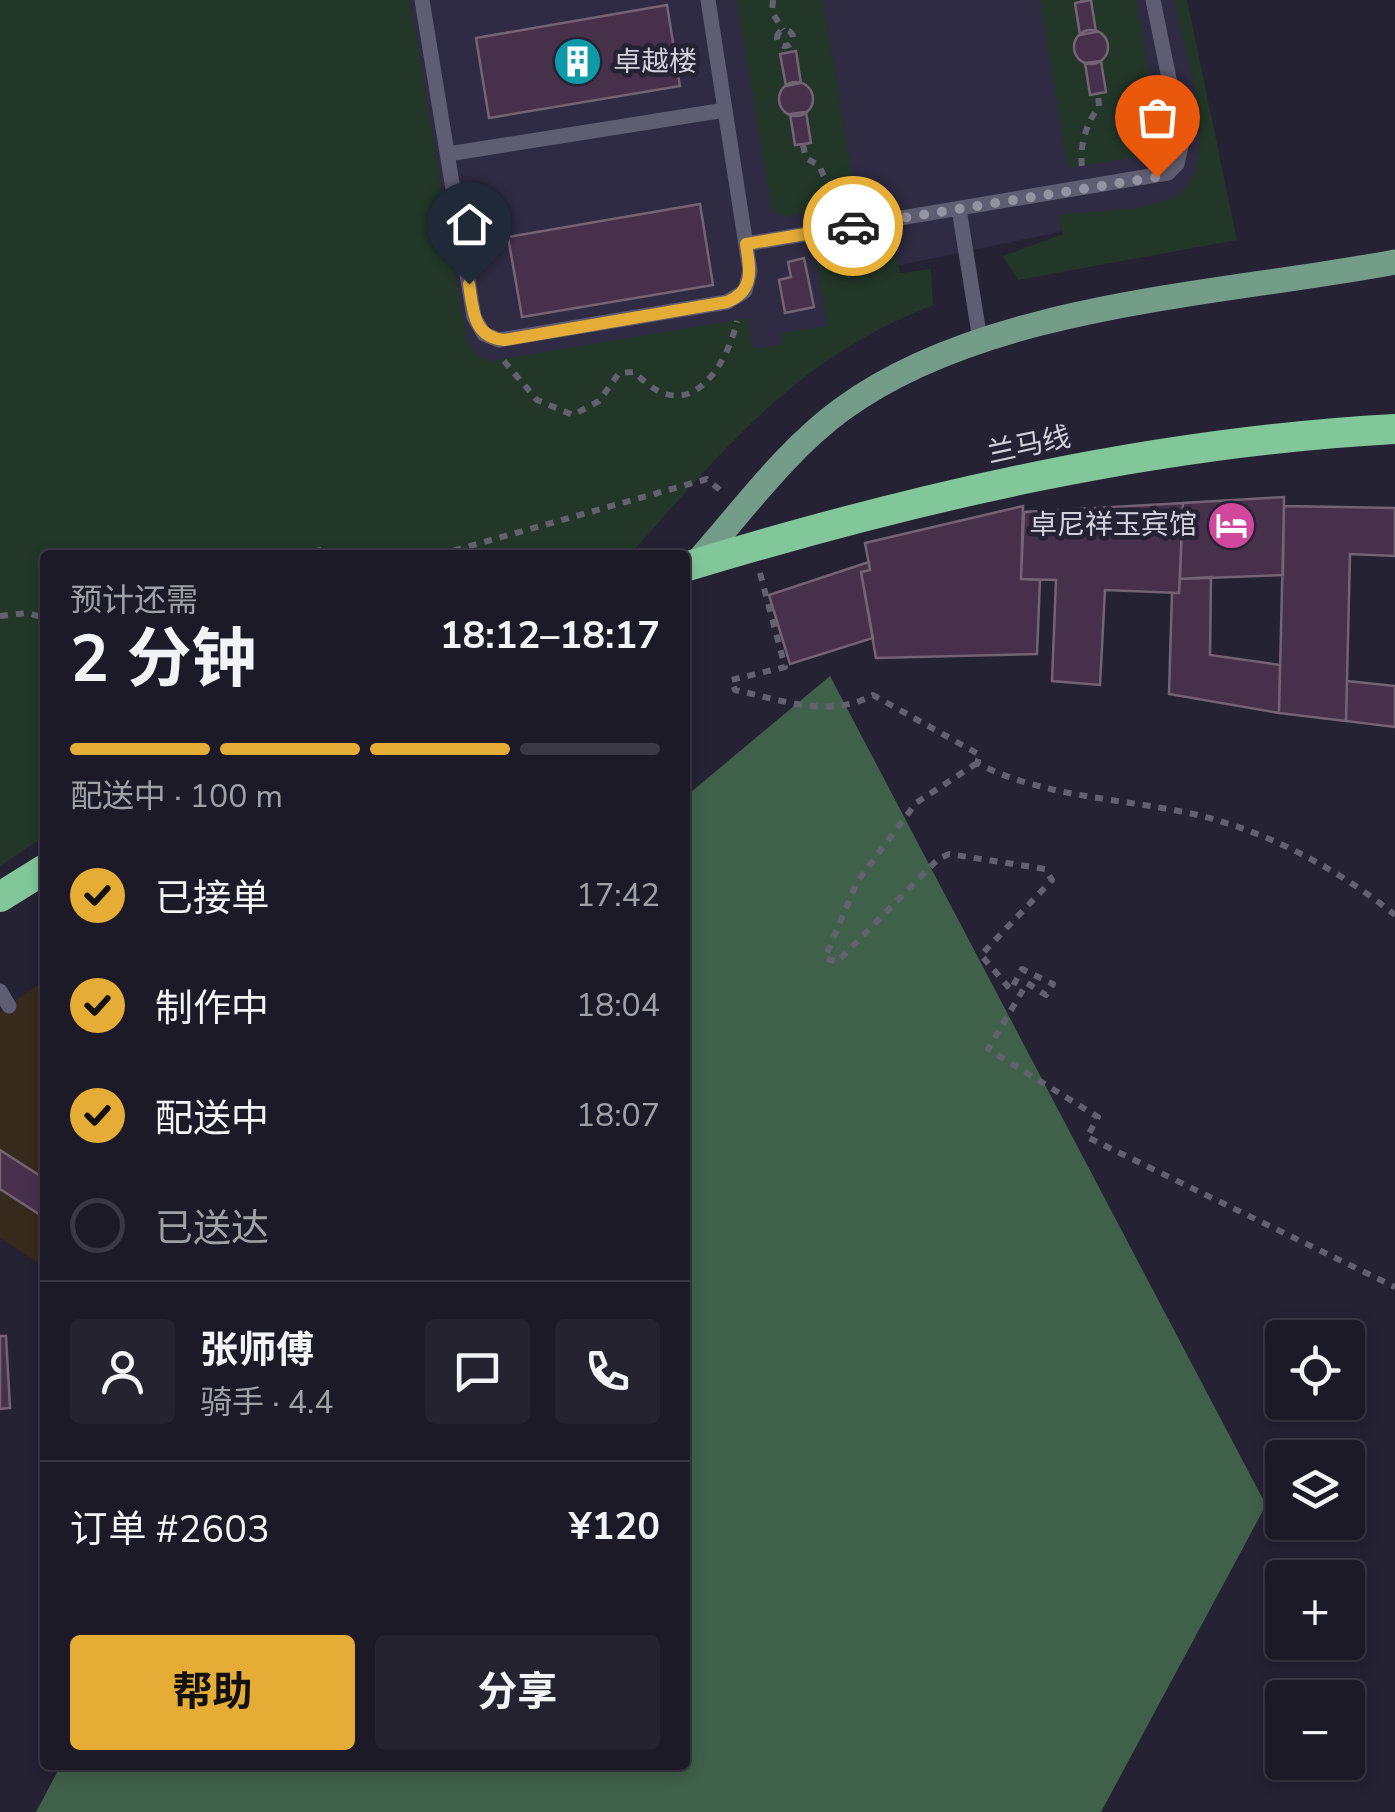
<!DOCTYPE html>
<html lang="zh">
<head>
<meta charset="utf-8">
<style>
  :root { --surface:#1c1a27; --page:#25232f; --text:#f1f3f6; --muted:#a0a1a7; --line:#3a3844; --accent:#e5ad35 }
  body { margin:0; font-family:"Nunito Sans","Noto Sans SC",sans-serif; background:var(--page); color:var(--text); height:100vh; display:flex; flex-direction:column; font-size:38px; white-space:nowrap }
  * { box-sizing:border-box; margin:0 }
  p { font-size:32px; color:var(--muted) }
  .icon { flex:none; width:55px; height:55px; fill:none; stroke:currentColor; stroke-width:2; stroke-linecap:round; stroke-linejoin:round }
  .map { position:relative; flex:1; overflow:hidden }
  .drawer { position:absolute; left:40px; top:550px; width:650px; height:1220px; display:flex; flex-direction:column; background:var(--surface); border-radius:10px; box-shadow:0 5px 15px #0003,0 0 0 2px var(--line) }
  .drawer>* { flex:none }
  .tools { position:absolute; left:1265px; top:1320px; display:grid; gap:20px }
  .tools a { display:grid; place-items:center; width:100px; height:100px; border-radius:10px; background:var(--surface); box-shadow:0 5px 15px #0003,0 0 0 2px var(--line); font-size:50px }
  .pin { position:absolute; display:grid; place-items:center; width:85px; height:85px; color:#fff; margin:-102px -42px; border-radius:50% 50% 50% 0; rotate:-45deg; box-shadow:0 0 10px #0007 }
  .pin .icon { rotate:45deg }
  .courier { position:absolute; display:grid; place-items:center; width:100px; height:100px; margin:-50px; border:8px solid #e5ad35; border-radius:50%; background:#fff; color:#222; box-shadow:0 2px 12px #0007 }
  .overview em { font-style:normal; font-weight:700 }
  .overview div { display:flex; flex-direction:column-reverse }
  .overview { display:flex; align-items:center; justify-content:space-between; height:170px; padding:0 30px }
  h1 { font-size:65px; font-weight:700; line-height:75px }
  .bar { display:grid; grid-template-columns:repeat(4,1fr); gap:15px 10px; align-content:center; height:120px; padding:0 30px }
  .bar i { height:12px; border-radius:8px; background:var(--line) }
  .bar .current { background:var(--accent) }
  .bar p { grid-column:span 4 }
  .line { display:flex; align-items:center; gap:25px; padding:0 30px; border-top:2px solid var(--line) }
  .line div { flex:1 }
  .round { display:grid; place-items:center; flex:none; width:105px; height:105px; border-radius:10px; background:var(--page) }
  ol { padding:0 30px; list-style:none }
  li { display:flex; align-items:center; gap:30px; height:110px }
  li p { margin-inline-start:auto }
  li .icon { padding:10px; border-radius:50%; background:var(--accent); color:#111; stroke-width:4 }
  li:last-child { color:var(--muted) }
  li i { width:55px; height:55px; border:5px solid var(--line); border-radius:50% }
  .primary-button { display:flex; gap:20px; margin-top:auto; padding:20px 30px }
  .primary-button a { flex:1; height:115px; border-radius:10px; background:var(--accent); color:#111; font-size:40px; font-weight:700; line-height:115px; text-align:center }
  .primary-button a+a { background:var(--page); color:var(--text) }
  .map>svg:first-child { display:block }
  .built { fill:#2e2b42 }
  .industrial { fill:#352a1b }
  .green { fill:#223728 }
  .forest { fill:#406149 }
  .building { fill:#47304a; stroke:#736374; stroke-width:2.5 }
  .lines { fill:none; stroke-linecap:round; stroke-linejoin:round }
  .path { stroke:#636170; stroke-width:6; stroke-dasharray:8 8; stroke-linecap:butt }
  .lane { stroke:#5f5d71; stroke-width:15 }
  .primary { stroke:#749d89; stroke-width:25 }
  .highway { stroke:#82c799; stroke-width:30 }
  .done { stroke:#9593a1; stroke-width:10; stroke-dasharray:0 18 }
  .route { stroke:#e5ad35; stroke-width:12 }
  .labels { text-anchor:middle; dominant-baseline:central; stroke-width:9; stroke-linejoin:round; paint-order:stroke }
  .poi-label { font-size:28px; fill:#d1d0db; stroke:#252234; text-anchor:start }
  .street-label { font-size:28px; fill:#d1d0db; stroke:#252234 }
</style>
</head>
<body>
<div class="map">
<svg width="1395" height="1812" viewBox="0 0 1395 1812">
  <rect width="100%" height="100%" fill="#252234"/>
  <!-- built -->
  <path class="built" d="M0,0H1187L1231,220L1064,231L896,266L803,350L0,552Z"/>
  <!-- industrial -->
  <path class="industrial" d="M45,980V1267L0,1238V1012Z"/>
  <!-- green -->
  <path class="green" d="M0,0H410L467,342L478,356L490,361L748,318L753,349L783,344L782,333L827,326L816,259L895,245L900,273L931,269L933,305C796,359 730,443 635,549L620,555H45V836L0,866Z
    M737,0H823L857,205L786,217L772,210Z
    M1040,0H1136L1162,140L1157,154L1068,168Z
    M1174,0H1187L1237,240L1018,280L1003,256L1063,234L1059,215C1095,210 1141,212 1174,197C1227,172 1183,45 1174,0Z"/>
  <!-- forest -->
  <path class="forest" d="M830,676L1266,1505L1101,1812H36L61,1765H685V797Z"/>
  <!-- building -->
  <path class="building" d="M1091,0L1096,32L1080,35L1075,3Z
    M667,5L680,86L489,118L476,38Z
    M1074 47a17 17 0 1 1 34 0a17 17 0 1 1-34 0Z
    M796,51L801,83L786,86L780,54Z
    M1101,61L1106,92L1090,95L1085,63Z
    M779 99a17 17 0 1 1 34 0a17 17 0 1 1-34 0Z
    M806,112L811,143L795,145L790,114Z
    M700,204L713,285L522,317L508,237Z
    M804,258L814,307L785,313L779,280L791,277L788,262Z
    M1284,497L1283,575L1180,579L1183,503Z
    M1183,503L1179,593L1105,590L1100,685L1052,681L1056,580L1021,579L1024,512Z
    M1023,506L1021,579L1040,580L1037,654L876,658L861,572L870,570L865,543Z
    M1284,506L1395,508V556L1350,554L1346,721L1279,713Z
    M869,562L870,570L861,572L873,638L790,664L769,595Z
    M1211,577L1210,655L1280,665L1279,713L1169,694L1172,593H1179L1180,579Z
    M1347,681L1395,686V727L1346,721Z
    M0,1150L45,1179V1218L0,1189Z
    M0,1336H6L10,1408L0,1409Z"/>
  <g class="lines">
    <!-- path -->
    <path class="path" d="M773,0L772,12L783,30
      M1083,0V1
      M777 38a8 8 0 1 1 16 0a8 8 0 1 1-16 0Z
      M803,145L806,158L820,166C824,183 838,190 841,208
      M1082,166C1079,147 1087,121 1099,107L1098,93
      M504,361L537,400L573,415L599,401L619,373L634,372C643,380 654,391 666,394C705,406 731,350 737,321
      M298,555L324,549L341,555
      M438,555L707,479L721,491
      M760,573L785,667L731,680L735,690C783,700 828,719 873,695L980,755L977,763C1040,796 1114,798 1184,812C1259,827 1336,867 1395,915
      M0,616L28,613L45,618
      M977,763L916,803L857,882L825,958L837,962L938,859L949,854L1045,869L1052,880L981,955L1011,990L1022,969L1053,984L1046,995L1027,983L988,1049L1098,1117L1087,1137L1395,1287"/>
    <!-- lane -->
    <path class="lane" d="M422,0L474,317L484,334L499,340L727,302L745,291L750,271L708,0
      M448,154L725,110
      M959,209L980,340
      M746,244L1168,173L1177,164L1182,142L1153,0
      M0,991L9,1006"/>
    <!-- primary -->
    <path class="primary" d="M695,564C741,513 785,451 841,410C986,303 1221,295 1395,262"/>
    <!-- highway -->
    <path class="highway" d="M685,567C916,497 1153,442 1395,429
      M0,897L45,869"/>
  </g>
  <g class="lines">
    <!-- done -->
    <path class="done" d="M853,226L1157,177"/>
    <!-- route -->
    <path class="route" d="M469,284C473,310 473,337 504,340L727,302C755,291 750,269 746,244L853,226"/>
  </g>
  <!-- icons -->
  <defs>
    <symbol id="building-disc" viewBox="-11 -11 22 22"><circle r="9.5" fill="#0f9aa8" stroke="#252234"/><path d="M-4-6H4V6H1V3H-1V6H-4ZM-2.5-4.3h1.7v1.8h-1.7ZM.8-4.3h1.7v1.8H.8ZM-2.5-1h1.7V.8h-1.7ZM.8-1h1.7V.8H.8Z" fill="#fff"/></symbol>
    <symbol id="hotel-disc" viewBox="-11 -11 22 22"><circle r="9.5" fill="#d1479c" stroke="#252234"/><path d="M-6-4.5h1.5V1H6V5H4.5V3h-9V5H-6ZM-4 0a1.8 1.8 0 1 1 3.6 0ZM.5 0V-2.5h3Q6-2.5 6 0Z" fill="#fff"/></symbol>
  </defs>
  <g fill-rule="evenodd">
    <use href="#building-disc" x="550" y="34" width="55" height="55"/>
    <use href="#hotel-disc" x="1204" y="498" width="55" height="55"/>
  </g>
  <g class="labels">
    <!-- poi labels -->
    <g class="poi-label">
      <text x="613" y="62">卓越楼</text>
      <text x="1197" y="525" text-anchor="end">卓尼祥玉宾馆</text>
    </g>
    <!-- street labels -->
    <g class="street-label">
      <text transform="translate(1029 445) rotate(-12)">兰马线</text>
    </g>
  </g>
</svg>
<div class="tools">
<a><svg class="icon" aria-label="locate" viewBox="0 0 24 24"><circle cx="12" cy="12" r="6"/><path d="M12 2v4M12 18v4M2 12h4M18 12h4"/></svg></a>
<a><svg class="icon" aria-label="layers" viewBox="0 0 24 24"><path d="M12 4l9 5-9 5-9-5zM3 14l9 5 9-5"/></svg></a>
<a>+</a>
<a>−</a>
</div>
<div class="pin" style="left:1157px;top:177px;background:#ea580c"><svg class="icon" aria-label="bag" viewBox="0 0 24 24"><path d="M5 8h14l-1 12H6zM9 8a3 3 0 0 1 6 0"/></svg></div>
<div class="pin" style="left:469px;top:284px;background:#1f2937"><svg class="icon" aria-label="home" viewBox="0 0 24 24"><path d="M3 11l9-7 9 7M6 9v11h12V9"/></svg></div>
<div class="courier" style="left:853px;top:226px"><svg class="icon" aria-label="car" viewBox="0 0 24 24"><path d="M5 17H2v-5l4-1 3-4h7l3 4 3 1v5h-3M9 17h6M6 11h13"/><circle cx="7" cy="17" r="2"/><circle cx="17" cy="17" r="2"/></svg></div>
<section class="drawer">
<div class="overview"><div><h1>2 分钟</h1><p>预计还需</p></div><em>18:12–18:17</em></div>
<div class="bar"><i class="current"></i><i class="current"></i><i class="current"></i><i></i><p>配送中 · 100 m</p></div>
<ol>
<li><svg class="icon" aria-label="check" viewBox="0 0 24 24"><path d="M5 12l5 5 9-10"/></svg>已接单<p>17:42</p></li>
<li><svg class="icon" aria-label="check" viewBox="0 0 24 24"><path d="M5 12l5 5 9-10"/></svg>制作中<p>18:04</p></li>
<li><svg class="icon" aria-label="check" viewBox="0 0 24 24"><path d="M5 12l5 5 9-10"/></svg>配送中<p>18:07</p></li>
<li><i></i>已送达</li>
</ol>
<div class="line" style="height:180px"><a class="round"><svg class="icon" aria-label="person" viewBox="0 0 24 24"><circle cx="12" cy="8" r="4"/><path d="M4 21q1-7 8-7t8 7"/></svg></a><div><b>张师傅</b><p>骑手 · 4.4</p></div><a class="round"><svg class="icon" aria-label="chat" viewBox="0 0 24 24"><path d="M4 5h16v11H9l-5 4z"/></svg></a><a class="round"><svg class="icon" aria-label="phone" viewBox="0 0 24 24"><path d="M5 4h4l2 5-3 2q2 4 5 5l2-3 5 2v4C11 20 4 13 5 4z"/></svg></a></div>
<div class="line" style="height:130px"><div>订单 #2603</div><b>¥120</b></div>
<div class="primary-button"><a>帮助</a><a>分享</a></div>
</section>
</div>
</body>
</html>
